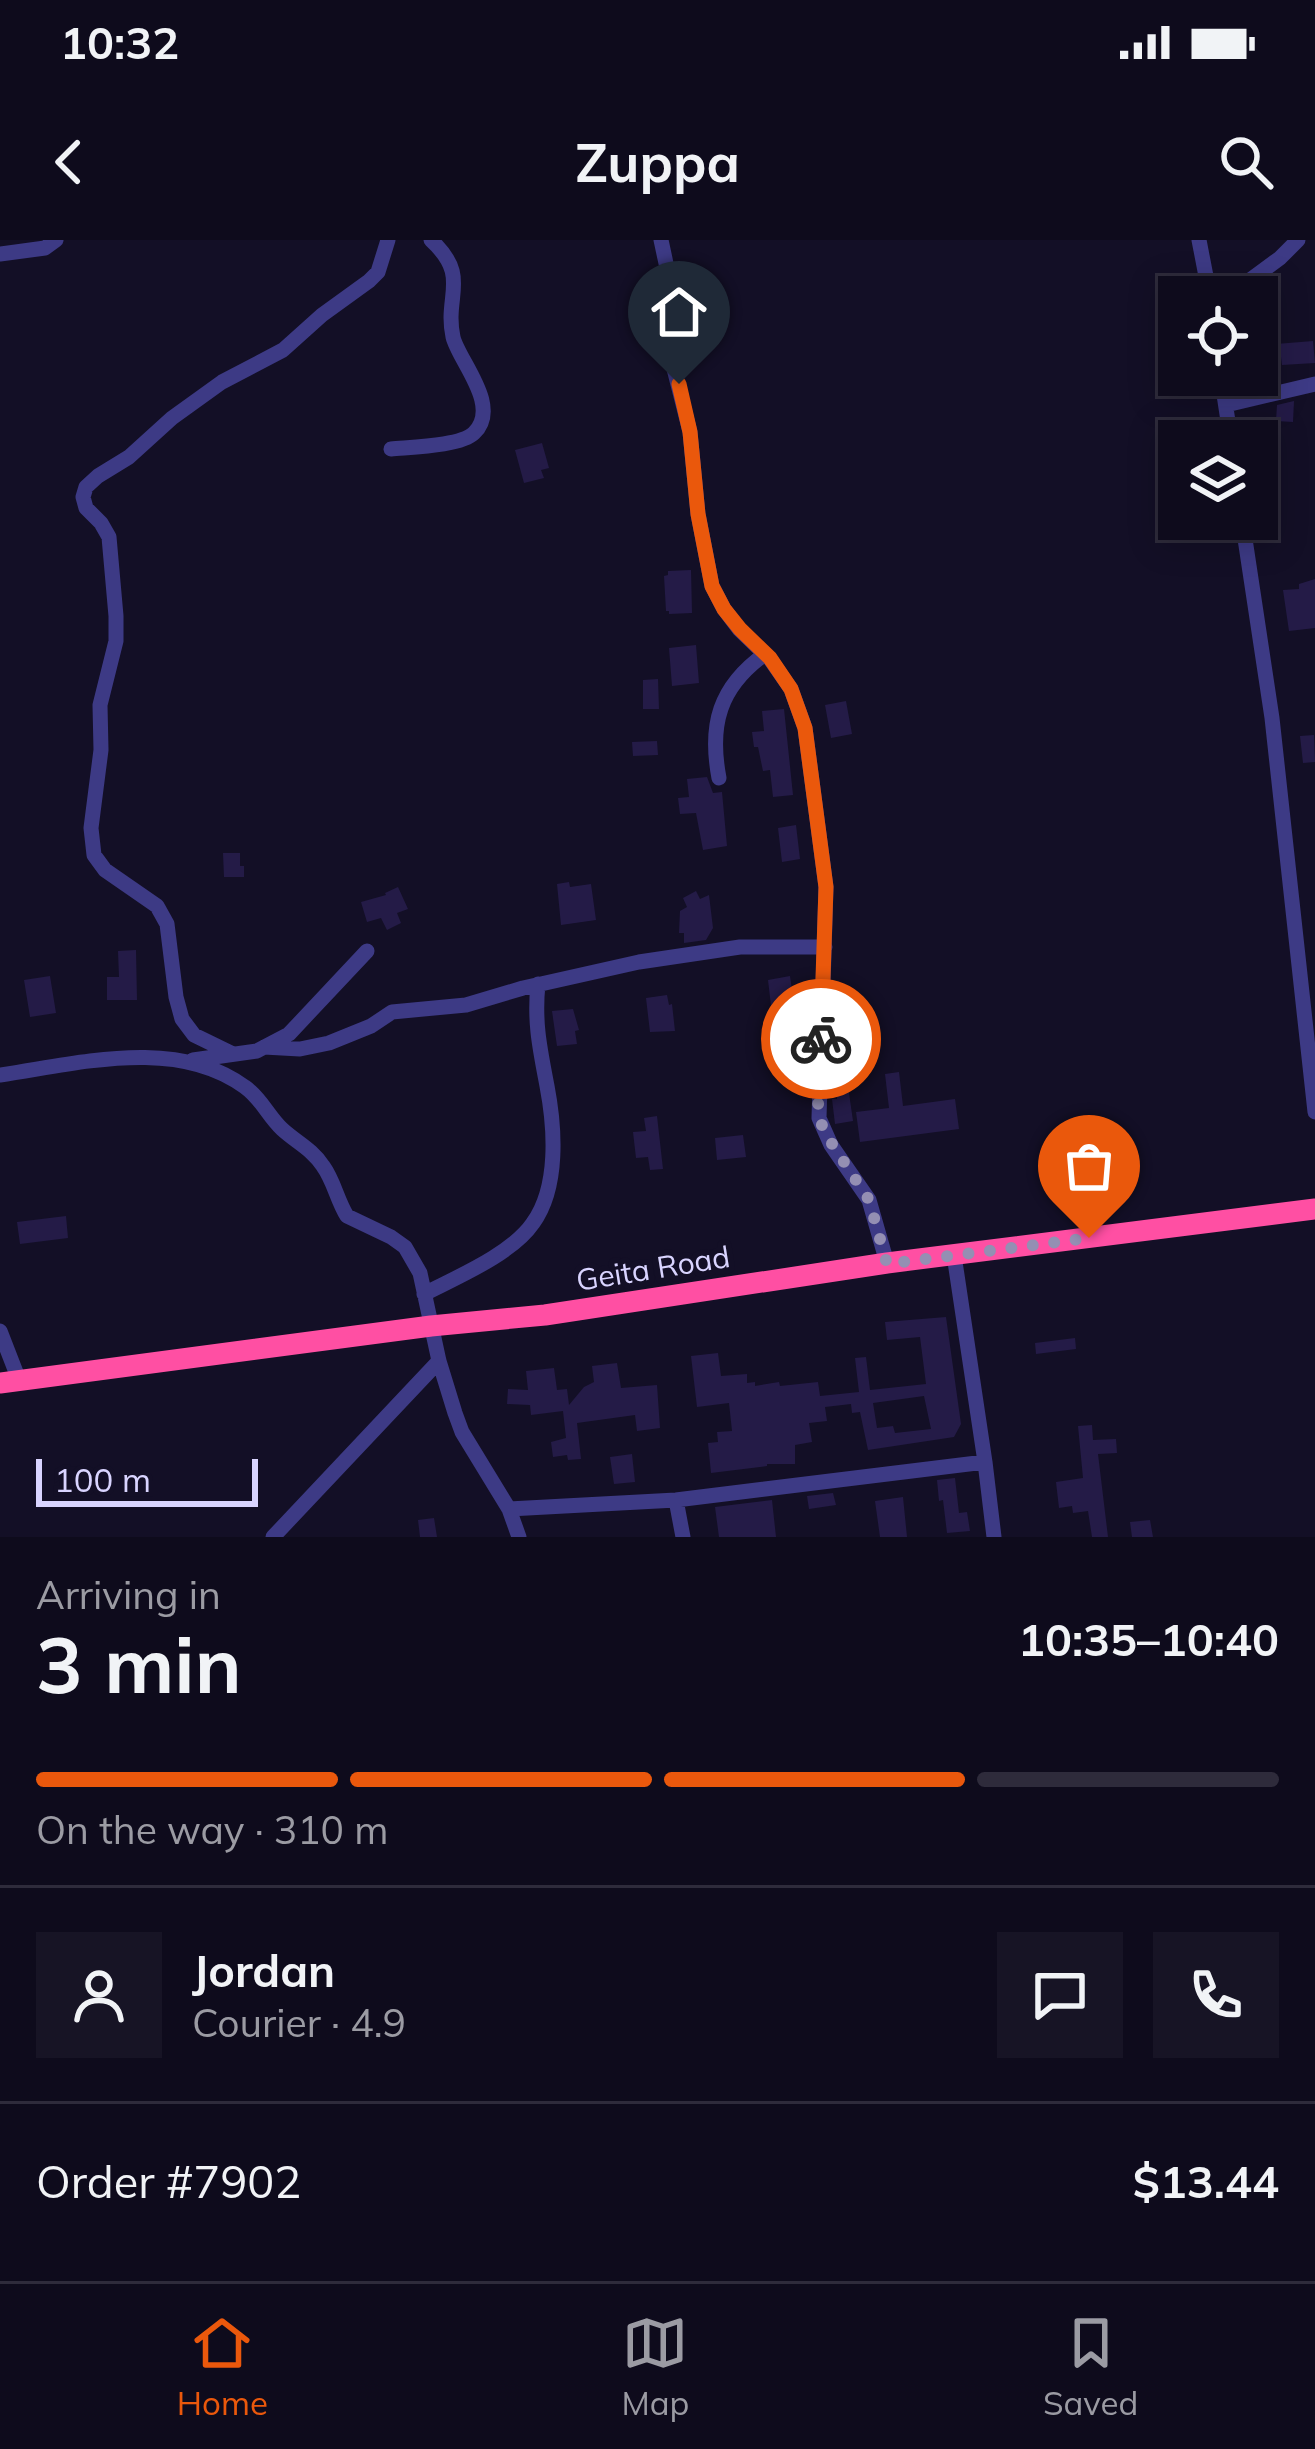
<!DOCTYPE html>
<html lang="en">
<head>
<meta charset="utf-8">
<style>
  :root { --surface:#0e0b1c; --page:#171425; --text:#f1f3f6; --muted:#9b9ba3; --line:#2e2b3b; --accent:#ea580c }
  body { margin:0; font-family:Mulish,sans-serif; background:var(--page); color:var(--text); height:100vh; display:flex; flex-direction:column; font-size:45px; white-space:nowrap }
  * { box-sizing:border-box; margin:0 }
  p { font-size:39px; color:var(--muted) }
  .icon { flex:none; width:66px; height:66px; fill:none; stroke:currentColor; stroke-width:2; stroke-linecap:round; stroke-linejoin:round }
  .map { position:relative; height:1297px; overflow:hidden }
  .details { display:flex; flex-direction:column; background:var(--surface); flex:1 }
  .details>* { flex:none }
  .tools { position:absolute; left:1158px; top:36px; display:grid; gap:24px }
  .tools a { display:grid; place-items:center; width:120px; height:120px; border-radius:0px; background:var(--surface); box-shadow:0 6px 30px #0003,0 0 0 3px var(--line); font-size:60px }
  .scale { position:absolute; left:36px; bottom:30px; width:222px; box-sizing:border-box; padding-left:12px; border:6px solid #d9d4ff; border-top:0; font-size:33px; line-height:42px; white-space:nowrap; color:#d9d4ff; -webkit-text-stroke:9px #130f26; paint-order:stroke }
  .pin { position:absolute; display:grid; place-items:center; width:102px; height:102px; color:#fff; margin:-123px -51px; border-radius:50% 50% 50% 0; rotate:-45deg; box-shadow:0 0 12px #0007 }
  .pin .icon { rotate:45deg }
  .courier { position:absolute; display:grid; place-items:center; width:120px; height:120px; margin:-60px; border:9px solid #ea580c; border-radius:50%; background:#fff; color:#222; box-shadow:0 3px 15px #0007 }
  .overview em { font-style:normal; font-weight:700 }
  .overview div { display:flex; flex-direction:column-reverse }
  .overview { display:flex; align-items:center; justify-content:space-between; height:204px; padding:0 36px }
  h1 { font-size:78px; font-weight:700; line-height:90px }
  .bar { display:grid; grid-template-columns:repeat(4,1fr); gap:18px 12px; align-content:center; height:144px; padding:0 36px }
  .bar i { height:15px; border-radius:9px; background:var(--line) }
  .bar .on { background:var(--accent) }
  .bar p { grid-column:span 4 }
  .line { display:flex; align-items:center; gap:30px; padding:0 36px; border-top:3px solid var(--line) }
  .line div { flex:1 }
  .round { display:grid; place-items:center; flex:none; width:126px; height:126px; border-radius:0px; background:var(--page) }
  .status { display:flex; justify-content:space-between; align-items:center; height:84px; padding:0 60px; background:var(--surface); direction:ltr }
  .status svg { height:33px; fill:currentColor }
  header { display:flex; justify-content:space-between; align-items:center; height:156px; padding:0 36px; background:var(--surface); font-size:54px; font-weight:700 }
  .tabs { display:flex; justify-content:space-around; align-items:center; height:168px; border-top:3px solid var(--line); background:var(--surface); font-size:33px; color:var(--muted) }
  .tabs a { display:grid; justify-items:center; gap:6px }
  .tabs .on { color:var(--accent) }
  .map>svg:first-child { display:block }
  .building { fill:#241b47; fill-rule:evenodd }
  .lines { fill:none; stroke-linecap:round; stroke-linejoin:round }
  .minor { stroke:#3d3a85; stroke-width:15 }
  .highway { stroke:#ff4fa3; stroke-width:21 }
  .done { stroke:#948fb3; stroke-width:12; stroke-dasharray:0 21.6 }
  .route { stroke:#ea580c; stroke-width:15 }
  .labels { text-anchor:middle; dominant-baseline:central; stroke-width:12; stroke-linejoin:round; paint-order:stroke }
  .street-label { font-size:30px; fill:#d9d4ff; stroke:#130f26 }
</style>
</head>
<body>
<div class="status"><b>10:32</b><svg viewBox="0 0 49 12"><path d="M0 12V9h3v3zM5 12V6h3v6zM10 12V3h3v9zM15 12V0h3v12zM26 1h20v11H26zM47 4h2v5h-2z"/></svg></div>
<header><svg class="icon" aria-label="back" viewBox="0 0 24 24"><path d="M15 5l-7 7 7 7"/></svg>Zuppa<svg class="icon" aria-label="search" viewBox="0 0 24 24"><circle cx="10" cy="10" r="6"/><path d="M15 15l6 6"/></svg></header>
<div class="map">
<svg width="1315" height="1297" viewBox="0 0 1315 1297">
  <rect width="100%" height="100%" fill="#130f26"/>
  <!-- building -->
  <path class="building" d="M1313,101L1315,123L1282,125L1281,117H1276V104Z
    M1294,161L1293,182L1276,181L1277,165Z
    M542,203L549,228L541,230L544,238L524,243L515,210Z
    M691,330L692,373L669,374V371H666L664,336L668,335V331Z
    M1315,339V388L1289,391L1283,350L1299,349V344Z
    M696,405L699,443L672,446L669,408Z
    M658,439L659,469H643V440Z
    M846,461L852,494L831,498L825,465Z
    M784,469L793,555L773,557L770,530L763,531L758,507H754L752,492L764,491L762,471Z
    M1314,495L1315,522L1303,523L1300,496Z
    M657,501L658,515L633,516L632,502Z
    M707,537L713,553L722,552L727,606L703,610L696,573L680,574L678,558L689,557L687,539Z
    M796,585L800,619L782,622L778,588Z
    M223,613H240V626H244V637H224Z
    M569,642L570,647L591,644L596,680L561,685L557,644Z
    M398,647L408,669L397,673L401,683L387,690L381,678L367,682L361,662L386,655L385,653Z
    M696,651L700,659L709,655L713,688L706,700L684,703V693H679L680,671L687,667L683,658Z
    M136,710L137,760H107V737H119L118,711Z
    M50,736L56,773L30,777L24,740Z
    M790,736L795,771H792L793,775L780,777V773L772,774L768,740Z
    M667,755L669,765L672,764L675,791L650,792L646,758Z
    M573,769L579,790L575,791L577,804L557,806L552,771Z
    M899,832L903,866L955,859L959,889L860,902L856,872L889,868L885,834Z
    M836,839H847L853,881L835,884L832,859H837Z
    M657,876L663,929L650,930L648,917L636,918L633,892L646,891L644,878Z
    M743,895L746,917L717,920L715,898Z
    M66,976L68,998L20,1004L17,982Z
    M946,1077L961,1184L954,1197L868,1210L860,1172L852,1173L851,1164L825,1167L827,1181L809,1183L812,1202L795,1205V1224H767V1226L711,1233L708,1203L718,1202L717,1192L732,1191L729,1163L697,1167L691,1116L718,1113L721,1136L747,1134V1143L755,1142V1146L779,1142L780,1146L818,1142L820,1156L859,1152L855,1118L866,1117L870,1150L926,1144L920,1097L887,1100L885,1082ZM924,1156L931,1189L895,1193L893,1186L877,1188L873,1163Z
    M1075,1098L1076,1109L1036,1114L1035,1103Z
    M617,1123L621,1148L657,1145L660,1188L637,1191L635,1175L577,1183L581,1219L568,1220L567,1215L553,1217L551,1202L566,1198L563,1171L531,1175L530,1165L507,1164L508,1149L528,1150L526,1131L554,1128L557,1150L567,1149L569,1165L584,1147L594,1142L592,1126Z
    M1092,1185L1093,1200L1116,1199L1117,1213L1098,1214L1108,1297H1092L1088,1271L1073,1273L1072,1266L1059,1268L1056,1242L1083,1238L1078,1186Z
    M632,1214L635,1242L614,1244L610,1217Z
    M955,1238L959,1273L967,1272L970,1291L947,1293L943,1260L939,1261L937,1240Z
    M833,1253L836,1265L809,1269L807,1256Z
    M903,1257L907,1297H880L875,1261Z
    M772,1260L776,1297H719L715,1267Z
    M434,1278L437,1297H420L418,1280Z
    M1150,1280L1153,1297H1132L1130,1282Z"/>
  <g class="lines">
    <!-- minor -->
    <path class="minor" d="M661,0L667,28L665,65L669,109L690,192L698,274L712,346L724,369L739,389L770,419L791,449L805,488L826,647L819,878L831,905L869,960L887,1023
      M1199,0L1210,57
      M0,14L45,8L56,0
      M1227,57L1280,18L1298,0
      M1221,135L1231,201
      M1226,165L1315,144
      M391,209C411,207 461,206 474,193C502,166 458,120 453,97C444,55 471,37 431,0
      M1242,279L1272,478L1315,872
      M719,538C709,485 719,447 765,414
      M264,807L300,809L329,803L371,786L392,772L466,765L523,748L639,722L740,707H825
      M233,814L194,795L182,779L176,757L167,684L157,666L105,630L94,615L91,588L101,510L100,465L116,401V376L109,297L101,283L86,268L83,257L86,247L98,236L129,217L172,178L222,142L283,110L322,75L369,41L378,32L388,0
      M193,820L257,811L289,794L367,711
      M0,835C77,824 176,796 245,847C261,858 268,876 282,889C296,902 312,909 323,926C334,941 337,960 347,976L391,997L405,1007L420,1033L439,1121L455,1173L462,1192L509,1269L519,1297
      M954,1015L985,1222L994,1297
      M424,1054C457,1037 512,1014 533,983C559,947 555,888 547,846C540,809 534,783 538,744
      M0,1091L19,1140
      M676,1260L683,1297
      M509,1269L676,1260L985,1222
      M273,1297L439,1121"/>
    <!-- highway -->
    <path class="highway" d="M0,1143L431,1086L545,1075L887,1023L1315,969"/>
  </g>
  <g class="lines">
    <!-- done -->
    <path class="done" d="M821,799L818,867L823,890L869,960L887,1024L1089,998"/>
    <!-- route -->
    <path class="route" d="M679,144L690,192L698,274L712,346L724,369L740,389L770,418L791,449L805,488L826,647L821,799"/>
  </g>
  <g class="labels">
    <!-- street labels -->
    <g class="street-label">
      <text transform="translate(653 1028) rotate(-9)">Geita Road</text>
    </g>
  </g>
</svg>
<div class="tools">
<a><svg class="icon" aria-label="locate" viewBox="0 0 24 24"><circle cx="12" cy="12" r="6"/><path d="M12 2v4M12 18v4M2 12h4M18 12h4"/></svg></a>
<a><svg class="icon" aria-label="layers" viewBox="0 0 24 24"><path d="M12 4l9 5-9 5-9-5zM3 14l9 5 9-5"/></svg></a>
</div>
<div class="scale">100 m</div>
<div class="pin" style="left:1089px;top:998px;background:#ea580c"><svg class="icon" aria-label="bag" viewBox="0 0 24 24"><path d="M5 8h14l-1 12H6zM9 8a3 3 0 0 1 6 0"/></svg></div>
<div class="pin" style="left:679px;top:144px;background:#1f2937"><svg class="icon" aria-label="home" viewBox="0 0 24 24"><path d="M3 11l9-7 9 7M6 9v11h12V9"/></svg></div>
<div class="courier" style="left:821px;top:799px"><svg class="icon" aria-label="bike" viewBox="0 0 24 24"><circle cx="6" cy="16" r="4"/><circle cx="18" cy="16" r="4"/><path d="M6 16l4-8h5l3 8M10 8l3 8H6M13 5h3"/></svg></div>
</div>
<section class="details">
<div class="overview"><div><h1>3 min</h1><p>Arriving in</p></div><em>10:35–10:40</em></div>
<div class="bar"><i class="on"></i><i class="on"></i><i class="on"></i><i></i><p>On the way · 310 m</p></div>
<div class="line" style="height:216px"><a class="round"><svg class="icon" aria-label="person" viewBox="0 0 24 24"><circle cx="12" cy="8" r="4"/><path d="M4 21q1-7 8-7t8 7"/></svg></a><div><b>Jordan</b><p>Courier · 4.9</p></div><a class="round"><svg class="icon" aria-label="chat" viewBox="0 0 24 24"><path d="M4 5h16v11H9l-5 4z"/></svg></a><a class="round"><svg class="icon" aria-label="phone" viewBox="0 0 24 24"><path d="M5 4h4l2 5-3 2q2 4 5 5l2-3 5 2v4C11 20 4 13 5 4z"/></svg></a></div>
<div class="line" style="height:156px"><div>Order #7902</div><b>$13.44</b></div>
</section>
<nav class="tabs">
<a class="on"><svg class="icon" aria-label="home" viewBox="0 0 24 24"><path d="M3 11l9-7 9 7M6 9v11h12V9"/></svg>Home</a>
<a><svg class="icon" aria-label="map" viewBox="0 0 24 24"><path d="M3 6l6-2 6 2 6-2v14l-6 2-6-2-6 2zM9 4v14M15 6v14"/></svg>Map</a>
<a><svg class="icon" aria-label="saved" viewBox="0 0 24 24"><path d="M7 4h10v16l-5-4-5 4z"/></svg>Saved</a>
</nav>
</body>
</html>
